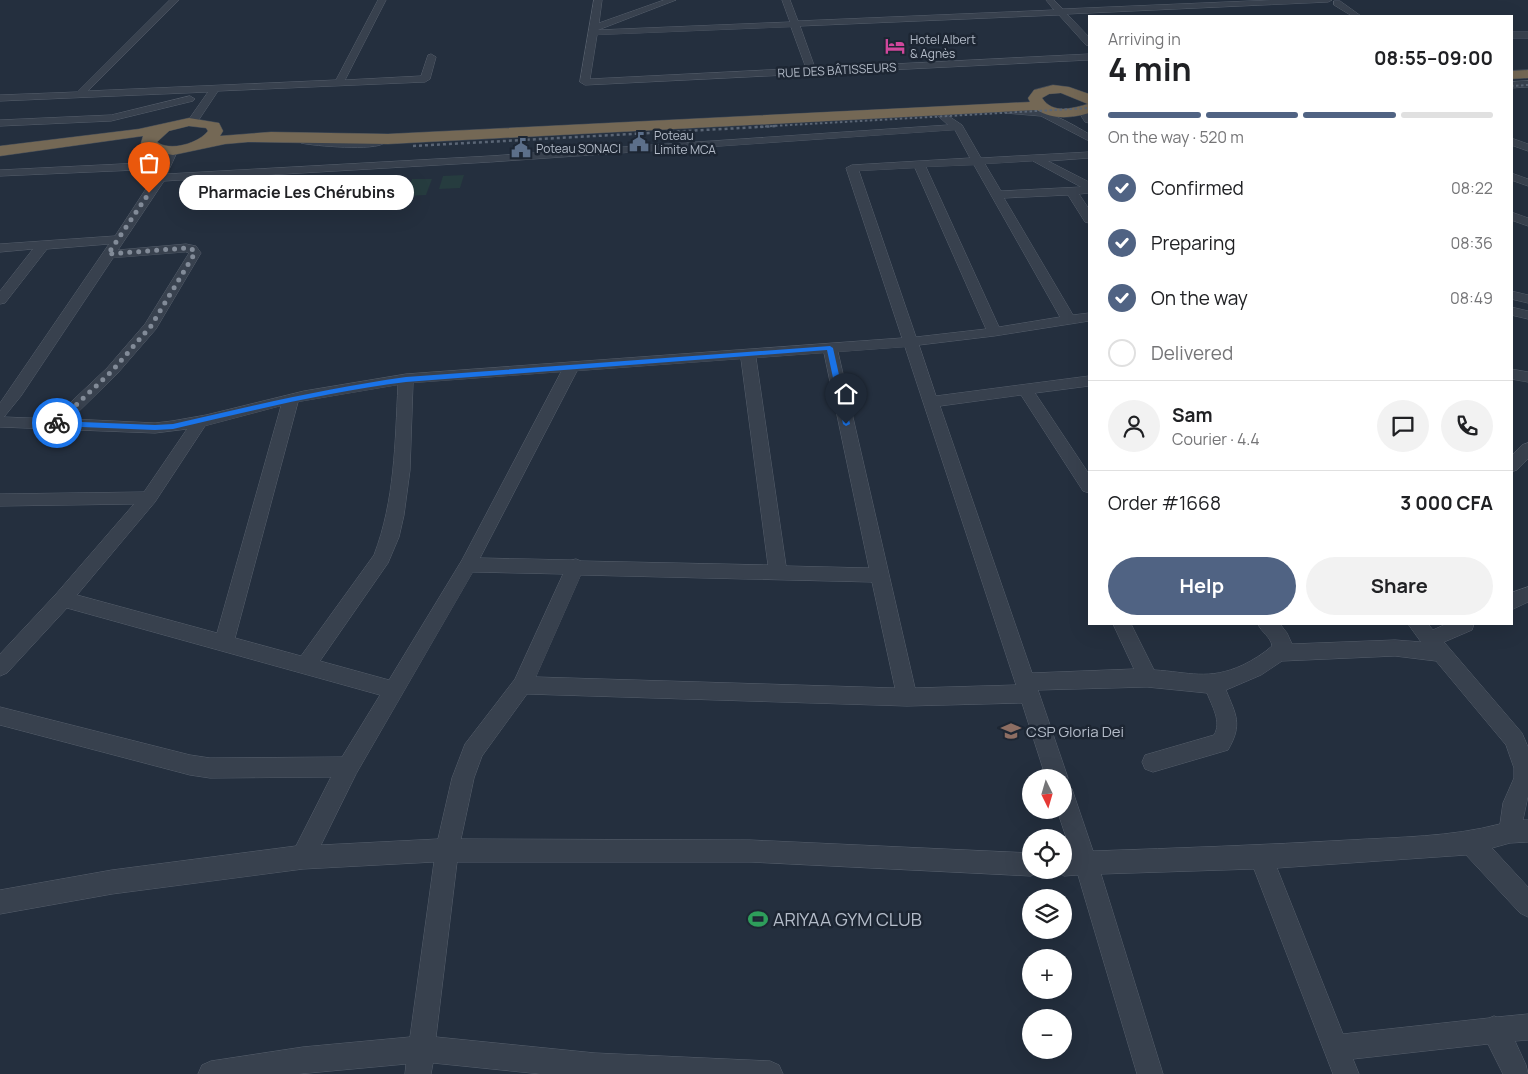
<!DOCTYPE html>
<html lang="en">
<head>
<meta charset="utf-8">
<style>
  :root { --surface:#fff; --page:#f2f2f2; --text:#202124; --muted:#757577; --line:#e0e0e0; --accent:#506383 }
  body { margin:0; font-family:Manrope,sans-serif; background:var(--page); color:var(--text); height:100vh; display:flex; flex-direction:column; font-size:19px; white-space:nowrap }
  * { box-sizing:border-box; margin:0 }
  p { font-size:16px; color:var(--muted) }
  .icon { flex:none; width:28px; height:28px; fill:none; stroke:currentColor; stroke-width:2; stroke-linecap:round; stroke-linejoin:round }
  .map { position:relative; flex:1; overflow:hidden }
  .panel { position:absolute; left:1088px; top:15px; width:425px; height:610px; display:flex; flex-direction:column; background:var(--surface); border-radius:0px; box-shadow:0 5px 20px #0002 }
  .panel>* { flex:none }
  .needle { width:32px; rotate:175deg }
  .buttons { position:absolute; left:1022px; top:769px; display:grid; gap:10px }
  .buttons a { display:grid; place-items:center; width:50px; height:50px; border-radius:50%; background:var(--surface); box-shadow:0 5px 20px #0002; font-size:25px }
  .pin { position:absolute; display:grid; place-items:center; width:42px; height:42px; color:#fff; margin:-51px -21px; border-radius:50% 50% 50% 0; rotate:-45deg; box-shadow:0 0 5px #0007 }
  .pin .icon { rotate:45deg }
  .courier { position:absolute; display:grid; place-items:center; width:50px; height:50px; margin:-25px; border:4px solid #1a73e8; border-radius:50%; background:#fff; color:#222; box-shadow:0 1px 6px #0007 }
  .bubble { position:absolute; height:35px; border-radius:18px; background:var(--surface); box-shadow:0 5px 20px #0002; font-size:16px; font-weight:700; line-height:35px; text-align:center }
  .overview em { font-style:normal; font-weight:700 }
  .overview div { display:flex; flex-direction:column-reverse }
  .overview { display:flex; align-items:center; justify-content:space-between; height:85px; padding:0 20px }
  h1 { font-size:32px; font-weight:700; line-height:38px }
  .bar { display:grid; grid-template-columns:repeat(4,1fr); gap:8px 5px; align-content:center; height:60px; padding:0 20px }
  .bar i { height:6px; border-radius:4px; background:var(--line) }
  .bar .on { background:var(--accent) }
  .bar p { grid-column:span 4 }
  .line { display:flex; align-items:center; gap:12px; padding:0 20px; border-top:1px solid var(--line) }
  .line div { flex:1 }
  .round { display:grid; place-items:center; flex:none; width:52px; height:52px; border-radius:26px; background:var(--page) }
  ol { padding:0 20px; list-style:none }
  li { display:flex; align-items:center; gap:15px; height:55px }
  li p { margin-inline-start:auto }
  li .icon { padding:5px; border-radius:50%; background:var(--accent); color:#fff; stroke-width:4 }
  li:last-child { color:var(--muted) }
  li i { width:28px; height:28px; border:2px solid var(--line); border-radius:50% }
  .cta { display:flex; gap:10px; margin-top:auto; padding:10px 20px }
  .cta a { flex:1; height:58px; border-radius:30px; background:var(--accent); color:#fff; font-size:20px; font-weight:700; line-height:58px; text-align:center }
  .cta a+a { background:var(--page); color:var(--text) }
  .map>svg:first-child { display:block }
  .green { fill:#263c3f }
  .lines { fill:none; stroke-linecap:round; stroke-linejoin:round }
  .minor-casing { stroke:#565f6c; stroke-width:1 }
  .highway-casing { stroke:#434c59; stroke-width:1 }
  .minor { fill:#38414e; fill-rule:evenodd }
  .highway { fill:#746855; fill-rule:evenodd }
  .rail-far1 { stroke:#5a6575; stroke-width:2; stroke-dasharray:2.5 2.5; stroke-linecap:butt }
  .rail { stroke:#5a6575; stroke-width:2.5; stroke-dasharray:3 3; stroke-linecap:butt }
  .route { fill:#1a73e8 }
  .done { stroke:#828b98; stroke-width:5; stroke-dasharray:0 9 }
  .labels { text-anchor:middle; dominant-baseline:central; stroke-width:5; stroke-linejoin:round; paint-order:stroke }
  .far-poi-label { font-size:12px; fill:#b4bcc9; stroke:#1d2633; text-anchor:start }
  .far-street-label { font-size:12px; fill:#b4bcc9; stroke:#1d2633 }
  .poi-label { font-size:15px; fill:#b4bcc9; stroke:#1d2633; text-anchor:start }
  .near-poi-label { font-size:18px; fill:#b4bcc9; stroke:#1d2633; text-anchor:start }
</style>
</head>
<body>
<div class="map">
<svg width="1528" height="1074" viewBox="0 0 1528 1074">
  <rect width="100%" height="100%" fill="#242f3e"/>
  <!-- green -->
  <path class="green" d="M464,175L460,188L439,189L443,176Z
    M412,179H432L426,195L406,196Z"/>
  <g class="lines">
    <defs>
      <path id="minor" d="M170,0H179L88,91L336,80L378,0H386L345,80L421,76L428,55L431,54L436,57L430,79L425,82L218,91L196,124L192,125L187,122L208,92L0,101V95L77,92Z
        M594,0H602L599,23L664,0H676L598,30L790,22L782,0H790L798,21L1054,10L1046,0H1054L1063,9L1273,0H1332L1328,2L1067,14L1089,37V46L1086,45L1059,15L800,26L815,68L1089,54V60L585,85L580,82ZM791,27L806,68L590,79L597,35Z
        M1334,1H1340L1361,16H1352L1334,5Z
        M1511,32H1528V38H1511Z
        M1528,81V87L1511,88V82Z
        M190,96L195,99L193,101L111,121L0,126V120L111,115Z
        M1009,108C1044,108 1060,117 1089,134V141L1041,116L1005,113L1004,111Z
        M1083,108L1089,112V123L1085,122L1078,111Z
        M941,111L962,125L981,158L1089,152V158L1048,161L1089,182V193L1079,194L1089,209V223L1085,222L1068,195L1004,198L1073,315L1089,313V321L994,336L919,345L936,396L1089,376V386L1035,393L1089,474V493L1083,491L1021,395L940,406L1032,673L1134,669L1113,624H1131L1154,670C1189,672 1208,681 1243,665C1253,660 1263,654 1272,646C1271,637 1261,632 1258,624H1280L1287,633L1292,644L1395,640L1421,642L1408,624H1428L1433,630L1446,624H1474L1472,630L1444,642L1522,733L1528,747V796L1523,820H1528V842L1510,843L1492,848L1528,887V917L1520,913L1466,855L1277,868L1343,1034L1489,1018L1494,1016L1497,1017L1528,1014V1040L1515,1041L1526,1065L1528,1074H1503L1488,1044L1353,1059L1359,1074H1333L1254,869L1101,874L1163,1074H1137L1078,875L1064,876L1055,870H1064V853L1071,852L1057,810H1064V786L1072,789L1093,851C1179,848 1264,845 1349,840C1399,837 1451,837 1500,824L1503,803L1514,778V768L1506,745L1436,661L1395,656L1282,661L1261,675L1226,690C1236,715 1243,724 1228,750L1153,772L1145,769L1142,762L1145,755L1214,735C1222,722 1212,706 1207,693L1147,687L1038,690L1068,778L1064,786V778H1046L1022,703L907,706L527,694L482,756L474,778L461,839L750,840L1031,853V870H1040L1031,876L750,862H457L436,1037L595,1053L770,1061L779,1065L783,1074H541L433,1063L431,1074H405L406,1064L298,1074H198L202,1065L211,1061L303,1047L410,1037L434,862L303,869L112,894L0,914V890L112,870L296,846L331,777L210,778L190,775L0,725V707L190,755L210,758L342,757L380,695L67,608L7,673L0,676V654L56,594L134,504L0,506V494L144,492L187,429L155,433L0,427V403L109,244L47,249L5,303L0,304V291L33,249L0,252V244L115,236L159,169L0,176V170L162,162L169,148L173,147L178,150L167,174L490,156L948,125L936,114ZM955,130L970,158L852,165L846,168L902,338L406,374L304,391L206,415L172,421L155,423L71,419L117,374L156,329L201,253L196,246L186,244L118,250L164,181L490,162ZM1033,161L1081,187L1001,191L985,164ZM974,165L1060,317L999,327L926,167ZM915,168L986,329L916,337L859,171ZM186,252L189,253L145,324L107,368L53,419L4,417L21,396L113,258ZM905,347L1016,685L915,688L838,352ZM824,353L869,568L786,566L756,358ZM741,359L768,565L581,561L576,559L571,560L480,558L577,371ZM561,372L462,560L389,680L320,661L388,563L399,537L404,515L410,470L413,383ZM398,385C395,443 395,500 374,555L301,656L235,638L298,402ZM281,406L217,633L77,595L155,502L205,426ZM473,572L563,574L515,679L465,744L452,778L438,839L321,845L356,774ZM581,575L872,582L895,688L536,677Z
        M305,138L343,141L379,140L384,143C376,151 314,146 301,143L300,141Z
        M1511,138L1528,144V151L1511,145Z
        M1511,173L1528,179V186L1511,180Z
        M1511,212L1528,218V226L1511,220Z
        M1511,291L1528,295V303L1511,299Z
        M1511,307L1528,311V319L1511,315Z
        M1511,369L1528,372V382L1511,379Z
        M1528,443V459L1517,470L1511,472V456L1522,445Z
        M1528,587V602L1511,610V593Z"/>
      <path id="highway" d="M1528,70V78L1511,79V71Z
        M1053,85L1069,87L1089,94V113C1072,118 1053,120 1037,110L388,144L248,142L225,144L173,155L149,151L141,143L143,136L0,156V146L139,129L189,118L219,123L223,131L220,136L271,132L388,134L1030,102L1028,98L1034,90ZM1061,93L1088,104C1073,108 1053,115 1042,98L1049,94ZM189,126L206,128L208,131C199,143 170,152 157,142L169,131Z"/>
    </defs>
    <!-- minor casing -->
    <use href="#minor" class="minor-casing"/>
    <!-- highway casing -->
    <use href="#highway" class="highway-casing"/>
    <!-- minor -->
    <use href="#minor" class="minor"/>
    <!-- highway -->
    <use href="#highway" class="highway"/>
    <!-- rail-far1 -->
    <path class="rail-far1" d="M1511,86L1528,85
      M755,127L1089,108"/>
    <!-- rail -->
    <path class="rail" d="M413,146L777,126"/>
  </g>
  <!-- route -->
  <path class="route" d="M830,346L833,348L850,424L846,426L843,424L827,350L406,382C327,392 250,411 173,429L155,430L57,426L54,423L57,421L155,425L173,424C250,406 327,388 406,377Z"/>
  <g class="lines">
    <!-- done -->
    <path class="done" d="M57,423L112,371L151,326L195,253L192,249L186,248L108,254L149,193"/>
  </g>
  <!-- icons -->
  <defs>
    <symbol id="hotel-bare" viewBox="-9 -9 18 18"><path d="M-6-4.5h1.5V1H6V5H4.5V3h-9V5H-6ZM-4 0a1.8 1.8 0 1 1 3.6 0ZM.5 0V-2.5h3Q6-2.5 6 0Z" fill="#d1479c" stroke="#1d2633" stroke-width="2.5" paint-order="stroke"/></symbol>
    <symbol id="civic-bare" viewBox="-9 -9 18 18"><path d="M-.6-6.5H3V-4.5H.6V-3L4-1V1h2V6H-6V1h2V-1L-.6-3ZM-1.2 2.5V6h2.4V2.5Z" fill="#5c6f8a" stroke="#1d2633" stroke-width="2.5" paint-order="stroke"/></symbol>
    <symbol id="school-bare" viewBox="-9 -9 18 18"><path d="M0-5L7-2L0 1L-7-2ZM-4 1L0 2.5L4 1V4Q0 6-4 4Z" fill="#8d6e63" stroke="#1d2633" stroke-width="2.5" paint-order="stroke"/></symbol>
    <symbol id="stadium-bare" viewBox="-9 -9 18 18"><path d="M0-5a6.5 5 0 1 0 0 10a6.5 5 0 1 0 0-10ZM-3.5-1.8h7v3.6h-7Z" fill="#2e9e5b" stroke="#1d2633" stroke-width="2.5" paint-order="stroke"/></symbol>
  </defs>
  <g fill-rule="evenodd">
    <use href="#hotel-bare" x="881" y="32" width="28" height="28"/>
    <use href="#civic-bare" x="625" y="128" width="28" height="28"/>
    <use href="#civic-bare" x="507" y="134" width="28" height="28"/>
    <use href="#school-bare" x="997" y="717" width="28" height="28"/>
    <use href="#stadium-bare" x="744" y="905" width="28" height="28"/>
  </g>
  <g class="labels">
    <!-- far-poi labels -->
    <g class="far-poi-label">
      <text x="910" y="39">Hotel Albert<tspan x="910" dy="14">&amp; Agnès</tspan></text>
      <text x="654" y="135">Poteau<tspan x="654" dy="14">Limite MCA</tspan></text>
      <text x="536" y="148">Poteau SONACI</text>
    </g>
    <!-- far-street labels -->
    <g class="far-street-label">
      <text transform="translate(837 70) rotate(-3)">RUE DES BÂTISSEURS</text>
    </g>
    <!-- poi labels -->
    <g class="poi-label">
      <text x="1026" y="731">CSP Gloria Dei</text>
    </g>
    <!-- near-poi labels -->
    <g class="near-poi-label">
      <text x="773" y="919">ARIYAA GYM CLUB</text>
    </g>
  </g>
</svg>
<div class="buttons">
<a><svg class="needle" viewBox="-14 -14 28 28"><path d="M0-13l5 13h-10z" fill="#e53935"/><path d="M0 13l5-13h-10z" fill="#757577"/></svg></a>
<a><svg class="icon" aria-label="locate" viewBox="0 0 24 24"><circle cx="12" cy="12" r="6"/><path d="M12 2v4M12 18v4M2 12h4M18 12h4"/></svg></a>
<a><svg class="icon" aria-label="layers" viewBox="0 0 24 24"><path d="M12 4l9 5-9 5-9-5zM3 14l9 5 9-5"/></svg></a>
<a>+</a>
<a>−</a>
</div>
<div class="pin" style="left:149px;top:193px;background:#ea580c"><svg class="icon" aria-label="bag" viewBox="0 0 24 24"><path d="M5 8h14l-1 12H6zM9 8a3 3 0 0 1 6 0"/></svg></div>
<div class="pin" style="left:846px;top:424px;background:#1f2937"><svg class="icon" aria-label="home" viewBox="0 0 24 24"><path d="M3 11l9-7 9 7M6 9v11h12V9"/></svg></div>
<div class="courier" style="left:57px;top:423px"><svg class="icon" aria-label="bike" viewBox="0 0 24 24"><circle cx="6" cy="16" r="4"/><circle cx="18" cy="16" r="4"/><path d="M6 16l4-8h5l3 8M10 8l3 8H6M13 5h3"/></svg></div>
<div class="bubble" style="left:179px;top:175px;width:235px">Pharmacie Les Chérubins</div>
<section class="panel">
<div class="overview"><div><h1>4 min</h1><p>Arriving in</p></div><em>08:55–09:00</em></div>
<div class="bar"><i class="on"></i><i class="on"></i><i class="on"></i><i></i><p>On the way · 520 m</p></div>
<ol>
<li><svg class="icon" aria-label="check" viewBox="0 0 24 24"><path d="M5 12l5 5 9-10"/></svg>Confirmed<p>08:22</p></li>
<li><svg class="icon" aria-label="check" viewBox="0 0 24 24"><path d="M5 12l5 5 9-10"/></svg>Preparing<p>08:36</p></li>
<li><svg class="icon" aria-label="check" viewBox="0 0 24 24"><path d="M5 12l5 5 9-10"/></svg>On the way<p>08:49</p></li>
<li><i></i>Delivered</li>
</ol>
<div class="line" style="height:90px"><a class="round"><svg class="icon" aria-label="person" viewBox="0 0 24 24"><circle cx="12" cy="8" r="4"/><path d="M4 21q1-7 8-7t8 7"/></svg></a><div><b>Sam</b><p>Courier · 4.4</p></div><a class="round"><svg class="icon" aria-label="chat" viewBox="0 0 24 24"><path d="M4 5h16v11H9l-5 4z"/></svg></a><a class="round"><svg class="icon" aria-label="phone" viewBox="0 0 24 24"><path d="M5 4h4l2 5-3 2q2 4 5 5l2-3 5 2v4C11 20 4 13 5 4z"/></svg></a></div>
<div class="line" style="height:65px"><div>Order #1668</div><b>3 000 CFA</b></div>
<div class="cta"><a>Help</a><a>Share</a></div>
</section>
</div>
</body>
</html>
